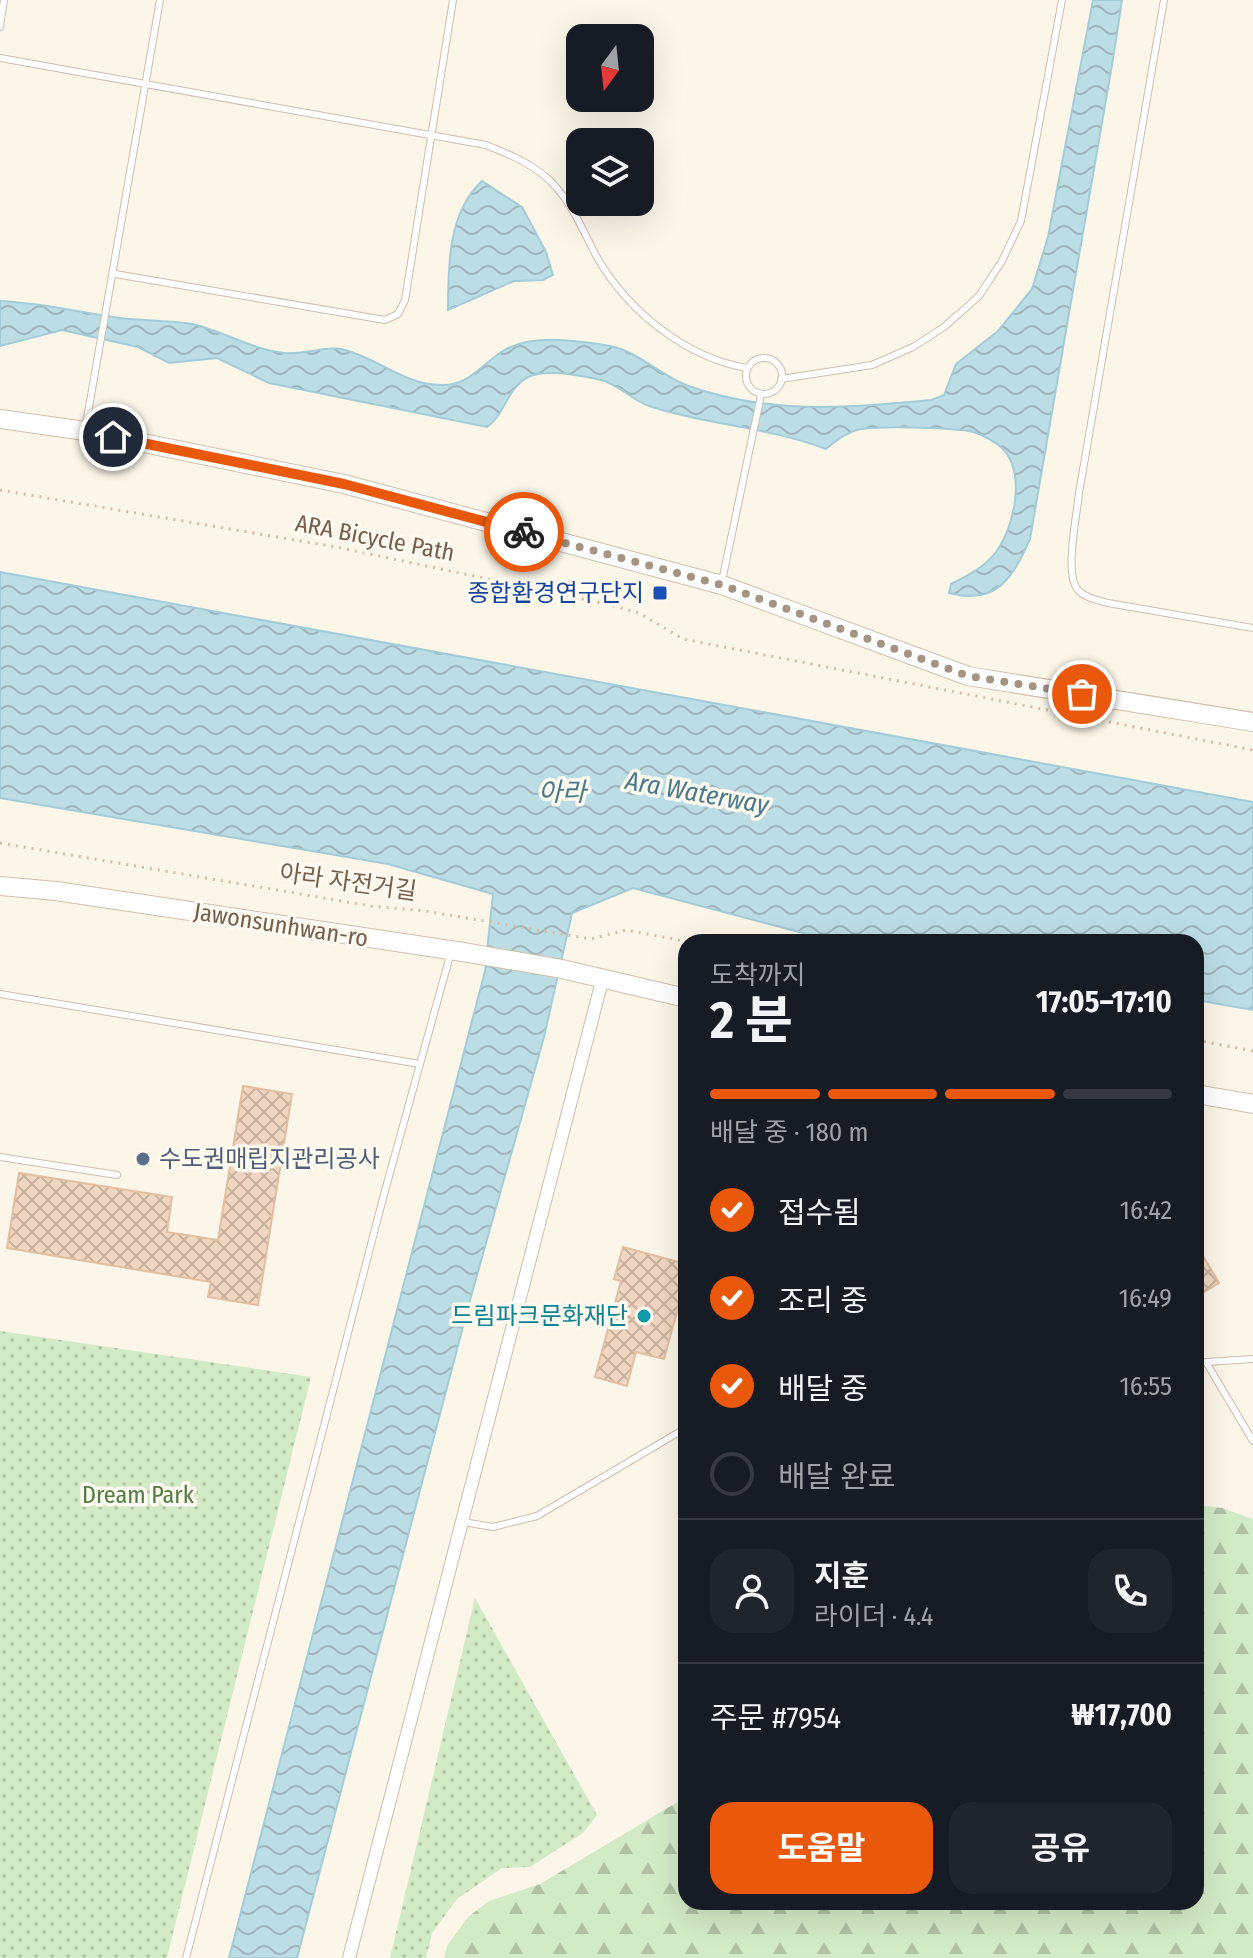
<!DOCTYPE html>
<html lang="ko">
<head>
<meta charset="utf-8">
<style>
  :root { --surface:#171b24; --page:#20242c; --text:#f1f3f6; --muted:#9ea1a6; --line:#363941; --accent:#ea580c }
  body { margin:0; font-family:"Fira Sans Condensed","Noto Sans KR",sans-serif; background:var(--page); color:var(--text); height:100vh; display:flex; flex-direction:column; font-size:30px; white-space:nowrap }
  * { box-sizing:border-box; margin:0 }
  p { font-size:26px; color:var(--muted) }
  .icon { flex:none; width:44px; height:44px; fill:none; stroke:currentColor; stroke-width:2; stroke-linecap:round; stroke-linejoin:round }
  .map { position:relative; flex:1; overflow:hidden }
  .side { position:absolute; left:678px; top:934px; width:526px; height:976px; display:flex; flex-direction:column; background:var(--surface); border-radius:24px; box-shadow:0 8px 32px #0002 }
  .side>* { flex:none }
  .needle { width:52px; rotate:195deg }
  .tools { position:absolute; left:566px; top:24px; display:grid; gap:16px }
  .tools a { display:grid; place-items:center; width:88px; height:88px; border-radius:16px; background:var(--surface); box-shadow:0 8px 32px #0002; font-size:40px }
  .pin { position:absolute; display:grid; place-items:center; width:68px; height:68px; color:#fff; margin:-34px; border:4px solid #fff; border-radius:50%; box-shadow:0 2px 8px #0007 }
  .courier { position:absolute; display:grid; place-items:center; width:80px; height:80px; margin:-40px; border:6px solid #ea580c; border-radius:50%; background:#fff; color:#222; box-shadow:0 2px 10px #0007 }
  .headline em { font-style:normal; font-weight:700 }
  .headline div { display:flex; flex-direction:column-reverse }
  .headline { display:flex; align-items:center; justify-content:space-between; height:136px; padding:0 32px }
  h1 { font-size:52px; font-weight:700; line-height:60px }
  .bar { display:grid; grid-template-columns:repeat(4,1fr); gap:12px 8px; align-content:center; height:96px; padding:0 32px }
  .bar i { height:10px; border-radius:6px; background:var(--line) }
  .bar .current { background:var(--accent) }
  .bar p { grid-column:span 4 }
  .line { display:flex; align-items:center; gap:20px; padding:0 32px; border-top:2px solid var(--line) }
  .line div { flex:1 }
  .round { display:grid; place-items:center; flex:none; width:84px; height:84px; border-radius:24px; background:var(--page) }
  ol { padding:0 32px; list-style:none }
  li { display:flex; align-items:center; gap:24px; height:88px }
  li p { margin-inline-start:auto }
  li .icon { padding:8px; border-radius:50%; background:var(--accent); color:#fff; stroke-width:4 }
  li:last-child { color:var(--muted) }
  li i { width:44px; height:44px; border:4px solid var(--line); border-radius:50% }
  .cta { display:flex; gap:16px; margin-top:auto; padding:16px 32px }
  .cta a { flex:1; height:92px; border-radius:24px; background:var(--accent); color:#fff; font-size:32px; font-weight:700; line-height:92px; text-align:center }
  .cta a+a { background:var(--page); color:var(--text) }
  .map>svg:first-child { display:block }
  .forest { fill:url(#forest-firs) }
  .park { fill:url(#park-dots) }
  .water { fill:url(#water-waves); stroke:#a4ccd7; stroke-width:2 }
  .building { fill:url(#building-cross-hatch); stroke:#e3bfa2; stroke-width:2 }
  .lines { fill:none; stroke-linecap:round; stroke-linejoin:round }
  .lane-casing { stroke:#cebeaf; stroke-width:8 }
  .street-casing { stroke:#cebeaf; stroke-width:14 }
  .secondary-casing { stroke:#d1bfac; stroke-width:20 }
  .path { stroke:#d6bba4; stroke-width:3; stroke-dasharray:2 6; stroke-linecap:butt }
  .lane { stroke:#fff; stroke-width:6 }
  .street { stroke:#fff; stroke-width:12 }
  .secondary { stroke:#fff; stroke-width:18 }
  .done { stroke:#a59384; stroke-width:8; stroke-dasharray:0 14.4 }
  .route { stroke:#ea580c; stroke-width:10 }
  .transit-dot { fill:#1a4fb4; stroke:#fefaef; stroke-width:3 }
  .service-dot { fill:#5c6f8a; stroke:#fefaef; stroke-width:3 }
  .culture-dot { fill:#0f9aa8; stroke:#fefaef; stroke-width:3 }
  .labels { text-anchor:middle; dominant-baseline:central; stroke-width:7; stroke-linejoin:round; paint-order:stroke }
  .street-label { font-size:24px; fill:#765e4d; stroke:#fefaef }
  .transit-label { font-size:24px; fill:#164399; stroke:#fefaef; text-anchor:end }
  .service-label { font-size:24px; fill:#4e5e75; stroke:#fefaef; text-anchor:start }
  .culture-label { font-size:24px; fill:#0d838f; stroke:#fefaef; text-anchor:end }
  .park-label { font-size:24px; fill:#517b45; stroke:#fefaef }
  .water-label { font-size:26px; font-style:italic; fill:#477988; stroke:#fefaef }
</style>
</head>
<body>
<div class="map">
<svg width="1253" height="1958" viewBox="0 0 1253 1958">
  <defs>
    <pattern id="forest-firs" width="22" height="20" patternUnits="userSpaceOnUse" patternTransform="scale(2)"><rect width="22" height="20" fill="#d3eac7"/><path d="M5 1l3.5 6h-7zM16 11l3.5 6h-7z" fill="#b0c1a4"/></pattern>
    <pattern id="park-dots" width="8" height="8" patternUnits="userSpaceOnUse" patternTransform="scale(2)"><rect width="8" height="8" fill="#d3eac7"/><path d="M2 2h.1M6 6h.1" fill="none" stroke="#b0c1a4" stroke-width="1.8" stroke-linecap="round"/></pattern>
    <pattern id="water-waves" width="16" height="10" patternUnits="userSpaceOnUse" patternTransform="scale(2)"><rect width="16" height="10" fill="#bddde5"/><path d="M0 5q4-4 8 0t8 0" fill="none" stroke="#9eb6bc"/></pattern>
    <pattern id="building-cross-hatch" width="8" height="8" patternUnits="userSpaceOnUse" patternTransform="scale(2)"><rect width="8" height="8" fill="#f1d7c1"/><path d="M0 0l8 8M0 8l8-8" fill="none" stroke="#c8b29f"/></pattern>
  </defs>
  <rect width="100%" height="100%" fill="#fcf6e9"/>
  <!-- forest -->
  <path class="forest" d="M1196,1505L1222,1508L1253,1519V1958H444L447,1946L468,1917L489,1901L540,1884L686,1797V1902H1196Z"/>
  <!-- park -->
  <path class="park" d="M0,1331L311,1377L167,1958H0Z
    M475,1598L597,1815L583,1833L530,1867L502,1868L457,1899L432,1933L426,1958H390Z"/>
  <!-- water -->
  <path class="water" d="M1093,0H1122L1113,59L1030,539C1013,577 997,606 949,593L951,584C967,576 985,567 996,552C1015,526 1026,472 1002,448C995,441 977,432 969,431C947,428 877,425 857,430C845,433 835,441 826,449C769,427 706,425 649,406C632,400 618,384 601,380C581,376 547,368 528,377C506,389 505,415 487,427L269,383L217,358L169,363L138,347L62,330L0,346V301C42,303 79,312 120,318C144,321 168,320 192,324C224,331 252,350 285,353C304,355 326,345 345,350C379,359 405,385 441,385C469,386 482,364 503,351C532,333 578,341 610,346C637,351 660,375 686,385C767,415 847,408 931,400L944,395L956,364L998,331L1032,289L1048,237Z
    M482,181L522,207L546,252L553,275L543,280L514,281L448,310C448,267 448,212 482,181Z
    M0,572L1253,802V1010L1196,1000V942H837L633,888L572,913L544,1037L470,1300L297,1958H229L485,971L493,894L388,864L0,798Z"/>
  <!-- building -->
  <path class="building" d="M243,1086L292,1094L258,1305L208,1297L211,1282L7,1248L19,1173L172,1197L167,1232L218,1240Z
    M1196,1244L1219,1283L1196,1297Z
    M623,1247L686,1264V1279L664,1359L636,1352L627,1386L595,1377L621,1281L614,1279Z"/>
  <g class="lines">
    <defs>
      <path id="lane" d="M1164,0L1079,493C1077,515 1064,574 1078,590C1085,598 1098,600 1108,603L1253,628
        M0,27L4,0
        M0,58L486,145C511,155 536,165 554,185C574,206 584,234 598,259C629,312 687,358 747,368
        M115,274L385,320L398,314L405,300L453,0
        M746 376a18 18 0 1 1 36 0a18 18 0 1 1-36 0Z
        M781,379L872,365L913,347L944,327L979,296L1002,261L1021,221L1062,0
        M85,430L160,0
        M722,581L761,395
        M0,994L420,1064
        M0,1157L117,1175
        M1253,1359L1206,1362L1253,1441
        M463,1522L493,1527L537,1516L686,1428
        M186,1958L383,1198L451,952"/>
      <path id="street" d="M349,1958L602,981"/>
      <path id="secondary" d="M0,419L85,431L344,484L722,585L968,676L1253,722
        M0,886L56,891L463,952L562,969L686,998
        M1196,1094L1253,1104"/>
    </defs>
    <!-- lane casing -->
    <use href="#lane" class="lane-casing"/>
    <!-- street casing -->
    <use href="#street" class="street-casing"/>
    <!-- secondary casing -->
    <use href="#secondary" class="secondary-casing"/>
    <!-- path -->
    <path class="path" d="M0,490L336,547L607,604L639,613L683,639L1253,750
      M0,843L371,906L425,911L591,939L626,930L689,942
      M1196,1040L1253,1051"/>
    <!-- lane -->
    <use href="#lane" class="lane"/>
    <!-- street -->
    <use href="#street" class="street"/>
    <!-- secondary -->
    <use href="#secondary" class="secondary"/>
  </g>
  <g class="lines">
    <!-- done -->
    <path class="done" d="M524,532L722,585L968,676L1082,694"/>
    <!-- route -->
    <path class="route" d="M113,437L344,484L524,532"/>
  </g>
  <!-- markers -->
  <rect class="transit-dot" x="652" y="585" width="16" height="16" rx="4"/>
  <circle class="service-dot" cx="143" cy="1159" r="8"/>
  <circle class="culture-dot" cx="644" cy="1316" r="8"/>
  <g class="labels">
    <!-- street labels -->
    <g class="street-label">
      <text transform="translate(375 538) rotate(11)">ARA Bicycle Path</text>
      <text transform="translate(348 882) rotate(8)">아라 자전거길</text>
      <text transform="translate(281 925) rotate(9)">Jawonsunhwan-ro</text>
    </g>
    <!-- transit labels -->
    <g class="transit-label">
      <text x="644" y="593">종합환경연구단지</text>
    </g>
    <!-- service labels -->
    <g class="service-label">
      <text x="159" y="1159">수도권매립지관리공사</text>
    </g>
    <!-- culture labels -->
    <g class="culture-label">
      <text x="628" y="1316">드림파크문화재단</text>
    </g>
    <!-- park labels -->
    <g class="park-label">
      <text x="138" y="1495">Dream Park</text>
    </g>
    <!-- water labels -->
    <g class="water-label">
      <text x="562" y="792">아라</text>
      <text transform="translate(697 793) rotate(10)">Ara Waterway</text>
    </g>
  </g>
</svg>
<div class="tools">
<a><svg class="needle" viewBox="-14 -14 28 28"><path d="M0-13l5 13h-10z" fill="#e53935"/><path d="M0 13l5-13h-10z" fill="#9ea1a6"/></svg></a>
<a><svg class="icon" aria-label="layers" viewBox="0 0 24 24"><path d="M12 4l9 5-9 5-9-5zM3 14l9 5 9-5"/></svg></a>
</div>
<div class="pin" style="left:1082px;top:694px;background:#ea580c"><svg class="icon" aria-label="bag" viewBox="0 0 24 24"><path d="M5 8h14l-1 12H6zM9 8a3 3 0 0 1 6 0"/></svg></div>
<div class="pin" style="left:113px;top:437px;background:#1f2937"><svg class="icon" aria-label="home" viewBox="0 0 24 24"><path d="M3 11l9-7 9 7M6 9v11h12V9"/></svg></div>
<div class="courier" style="left:524px;top:532px"><svg class="icon" aria-label="bike" viewBox="0 0 24 24"><circle cx="6" cy="16" r="4"/><circle cx="18" cy="16" r="4"/><path d="M6 16l4-8h5l3 8M10 8l3 8H6M13 5h3"/></svg></div>
<section class="side">
<div class="headline"><div><h1>2 분</h1><p>도착까지</p></div><em>17:05–17:10</em></div>
<div class="bar"><i class="current"></i><i class="current"></i><i class="current"></i><i></i><p>배달 중 · 180 m</p></div>
<ol>
<li><svg class="icon" aria-label="check" viewBox="0 0 24 24"><path d="M5 12l5 5 9-10"/></svg>접수됨<p>16:42</p></li>
<li><svg class="icon" aria-label="check" viewBox="0 0 24 24"><path d="M5 12l5 5 9-10"/></svg>조리 중<p>16:49</p></li>
<li><svg class="icon" aria-label="check" viewBox="0 0 24 24"><path d="M5 12l5 5 9-10"/></svg>배달 중<p>16:55</p></li>
<li><i></i>배달 완료</li>
</ol>
<div class="line" style="height:144px"><a class="round"><svg class="icon" aria-label="person" viewBox="0 0 24 24"><circle cx="12" cy="8" r="4"/><path d="M4 21q1-7 8-7t8 7"/></svg></a><div><b>지훈</b><p>라이더 · 4.4</p></div><a class="round"><svg class="icon" aria-label="phone" viewBox="0 0 24 24"><path d="M5 4h4l2 5-3 2q2 4 5 5l2-3 5 2v4C11 20 4 13 5 4z"/></svg></a></div>
<div class="line" style="height:104px"><div>주문 #7954</div><b>₩17,700</b></div>
<div class="cta"><a>도움말</a><a>공유</a></div>
</section>
</div>
</body>
</html>
